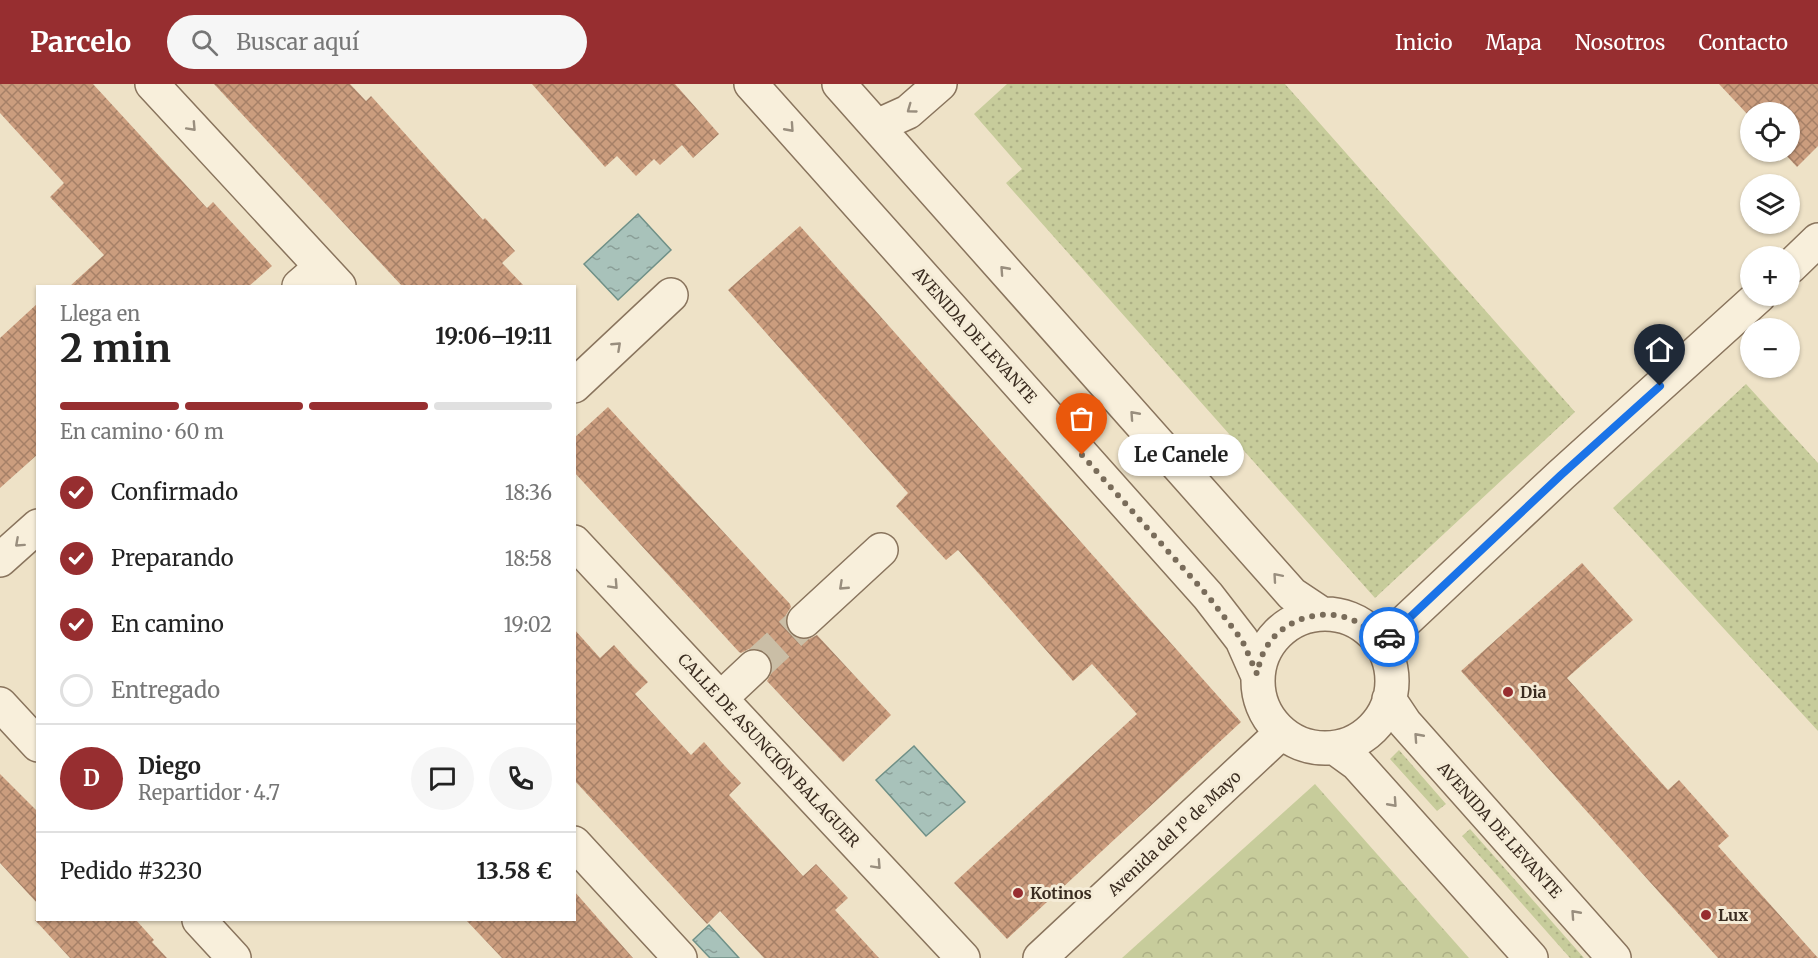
<!DOCTYPE html>
<html lang="es">
<head>
<meta charset="utf-8">
<style>
  :root { --surface:#fff; --page:#f6f6f6; --text:#222; --muted:#767676; --line:#e0e0e0; --accent:#972e30 }
  body { margin:0; font-family:Merriweather,serif; background:var(--page); color:var(--text); height:100vh; display:flex; flex-direction:column; font-size:22px; white-space:nowrap }
  * { box-sizing:border-box; margin:0 }
  p { font-size:20px; color:var(--muted) }
  .icon { flex:none; width:33px; height:33px; fill:none; stroke:currentColor; stroke-width:2; stroke-linecap:round; stroke-linejoin:round }
  .map { position:relative; flex:1; overflow:hidden }
  .details { position:absolute; left:36px; top:201px; width:540px; height:636px; display:flex; flex-direction:column; background:var(--surface); border-radius:0px; box-shadow:0 2px 4px #0004 }
  .details>* { flex:none }
  .controls { position:absolute; left:1740px; top:18px; display:grid; gap:12px }
  .controls a { display:grid; place-items:center; width:60px; height:60px; border-radius:50%; background:var(--surface); box-shadow:0 2px 4px #0004; font-size:30px }
  .pin { position:absolute; display:grid; place-items:center; width:51px; height:51px; color:#fff; margin:-62px -26px; border-radius:50% 50% 50% 0; rotate:-45deg; box-shadow:0 0 6px #0007 }
  .pin .icon { rotate:45deg }
  .courier { position:absolute; display:grid; place-items:center; width:60px; height:60px; margin:-30px; border:4px solid #1a73e8; border-radius:50%; background:#fff; color:#222; box-shadow:0 2px 8px #0007 }
  .bubble { position:absolute; height:42px; border-radius:21px; background:var(--surface); box-shadow:0 2px 4px #0004; font-size:20px; font-weight:700; line-height:42px; text-align:center }
  .overview em { font-style:normal; font-weight:700 }
  .overview div { display:flex; flex-direction:column-reverse }
  .overview { display:flex; align-items:center; justify-content:space-between; height:102px; padding:0 24px }
  h1 { font-size:39px; font-weight:700; line-height:45px }
  .bar { display:grid; grid-template-columns:repeat(4,1fr); gap:9px 6px; align-content:center; height:72px; padding:0 24px }
  .bar i { height:8px; border-radius:4px; background:var(--line) }
  .bar .active { background:var(--accent) }
  .bar p { grid-column:span 4 }
  .line { display:flex; align-items:center; gap:15px; padding:0 24px; border-top:2px solid var(--line) }
  .line div { flex:1 }
  .round { display:grid; place-items:center; flex:none; width:63px; height:63px; border-radius:32px; background:var(--page) }
  ol { padding:0 24px; list-style:none }
  li { display:flex; align-items:center; gap:18px; height:66px }
  li p { margin-inline-start:auto }
  li .icon { padding:6px; border-radius:50%; background:var(--accent); color:#fff; stroke-width:4 }
  li:last-child { color:var(--muted) }
  li i { width:33px; height:33px; border:3px solid var(--line); border-radius:50% }
  header { display:flex; align-items:center; gap:36px; box-sizing:border-box; height:84px; padding:0 30px; background:var(--accent); color:#fff }
  header strong { font-size:28px }
  nav { display:flex; gap:33px; margin-inline-start:auto; font-size:21px }
  .search { width:420px; height:54px; background:var(--page); display:flex; align-items:center; gap:15px; box-sizing:border-box; padding:0 21px; border-radius:33px; color:var(--muted); font-size:22px }
  .map>svg:first-child { display:block }
  .grass { fill:url(#grass-dots) }
  .park { fill:url(#park-crowns) }
  .water { fill:url(#water-ripples); stroke:#6f9087; stroke-width:1.5 }
  .building { fill:url(#building-cross-hatch) }
  .lines { fill:none; stroke-linecap:round; stroke-linejoin:round }
  .minor-tunnel { stroke:#cabea6; stroke-width:33; stroke-dasharray:33 16; stroke-linecap:butt }
  .minor-casing { stroke:#89745d; stroke-width:36 }
  .minor { stroke:#f8efdb; stroke-width:33 }
  .oneway { stroke:#998e7e }
  .done { stroke:#796c5a; stroke-width:6; stroke-dasharray:0 10.8 }
  .route { stroke:#1a73e8; stroke-width:8 }
  .poi-dot { fill:#972e30; stroke:#f5ecd7; stroke-width:2 }
  .labels { text-anchor:middle; dominant-baseline:central; stroke-width:6; stroke-linejoin:round; paint-order:stroke }
  .street-label { font-size:16px; fill:#3a2c20; stroke:#f5ecd7 }
  .poi-label { font-size:16px; font-weight:bold; fill:#3a2c20; stroke:#f5ecd7; text-anchor:start }
</style>
</head>
<body>
<header>
<strong>Parcelo</strong>
<div class="search"><svg class="icon" aria-label="search" viewBox="0 0 24 24"><circle cx="10" cy="10" r="6"/><path d="M15 15l6 6"/></svg>Buscar aquí</div>
<nav><a>Inicio</a><a>Mapa</a><a>Nosotros</a><a>Contacto</a></nav>
</header>
<div class="map">
<svg width="1818" height="874" viewBox="0 0 1818 874">
  <defs>
    <pattern id="grass-dots" width="8" height="8" patternUnits="userSpaceOnUse" patternTransform="scale(1.5)"><rect width="8" height="8" fill="#c7cc9b"/><path d="M2 2h.1M6 6h.1" fill="none" stroke="#acaf85" stroke-width="1.8" stroke-linecap="round"/></pattern>
    <pattern id="park-crowns" width="20" height="18" patternUnits="userSpaceOnUse" patternTransform="scale(1.5)"><rect width="20" height="18" fill="#c7cc9b"/><path d="M2 6a3 3 0 1 1 6 0M12 15a3 3 0 1 1 6 0" fill="none" stroke="#acaf85"/></pattern>
    <pattern id="water-ripples" width="26" height="14" patternUnits="userSpaceOnUse" patternTransform="scale(1.5)"><rect width="26" height="14" fill="#a8c2ba"/><path d="M2 4q2-2 4 0t4 0M15 11q2-2 4 0t4 0" fill="none" stroke="#8a9e97"/></pattern>
    <pattern id="building-cross-hatch" width="8" height="8" patternUnits="userSpaceOnUse" patternTransform="scale(1.5)"><rect width="8" height="8" fill="#cb9d7e"/><path d="M0 0l8 8M0 8l8-8" fill="none" stroke="#a68067"/></pattern>
  </defs>
  <rect width="100%" height="100%" fill="#eee2c7"/>
  <!-- grass -->
  <path class="grass" d="M1007,0H1285L1575,328L1375,514L1006,99L1022,85L974,30Z
    M1746,300L1818,379V647L1613,424Z
    M1399,666L1446,720L1437,727L1390,675Z
    M1470,745L1584,874H1570L1462,752Z"/>
  <!-- park -->
  <path class="park" d="M1315,700L1469,874H1122Z"/>
  <!-- water -->
  <path class="water" d="M638,130L671,166L618,216L584,180Z
    M914,662L965,718L926,752L876,696Z
    M709,841L739,874H710L693,856Z"/>
  <!-- building -->
  <path class="building" d="M0,0H93L207,124L213,118L272,182L249,202H70L104,171L50,113L64,99L0,29Z
    M214,0H350L366,17L371,12L483,136L485,134L515,167L502,179L524,202H402Z
    M532,0H675L719,50L693,74L682,61L660,81L654,75L636,92L617,72L605,83Z
    M1719,0H1818V62L1797,83L1783,68H1790V28H1750V33Z
    M800,142L1241,638L1007,855L954,799L1137,630L1092,580L1073,597L958,466L946,476L896,422L908,409L728,206Z
    M38,219V370L0,404V254Z
    M608,323L790,520L791,523L786,531V541L790,549L799,555H809L817,551L891,631L843,678L767,597L772,588V578L768,571L759,565H749L741,569L739,568L574,388V354Z
    M1582,479L1633,536L1567,594L1668,706L1679,696L1729,752L1718,762L1818,874H1718L1461,587Z
    M574,545L600,574L614,561L632,581L648,598L635,610L691,671L704,658L724,681L741,699L729,711L803,792L816,780L848,814L835,826L879,874H764L720,827L707,840L574,696Z
    M0,690L38,728V820L0,779Z
    M574,807L633,874H502L466,836H574Z
    M35,836H136L154,856L152,858L167,874H70Z"/>
  <g class="lines">
    <!-- minor-tunnel -->
    <path class="minor-tunnel" d="M754,583L804,537"/>
    <defs>
      <path id="minor" d="M152,0L339,202
        M751,0L1208,512L1242,556L1257,590
        M839,0L1292,510L1322,530
        M877,42L908,28L940,0
        M1790,183L1818,156
        M299,202L321,183
        M574,302L671,211
        M574,458L963,874
        M0,476L38,442
        M1258 597a67 67 0 1 1 134 0a67 67 0 1 1-134 0Z
        M804,537L881,466
        M1381,560L1561,391L1759,212
        M721,614L754,583
        M1389,615L1405,639L1614,874
        M0,620L38,661
        M1335,664L1357,680L1531,874
        M574,759L680,874
        M199,836L234,874
        M1040,874L1281,649"/>
    </defs>
    <!-- minor casing -->
    <use href="#minor" class="minor-casing"/>
    <!-- minor -->
    <use href="#minor" class="minor"/>
  </g>
  <!-- one-way arrows -->
  <defs><path id="oneway-chevron" d="M-2-3.5L2.5 0L-2 3.5" fill="none" stroke-width="1.6" stroke-linecap="round" stroke-linejoin="round" transform="scale(1.5)"/></defs>
  <g class="oneway">
    <use href="#oneway-chevron" transform="translate(911 25) rotate(144)"/>
    <use href="#oneway-chevron" transform="translate(192 43) rotate(47)"/>
    <use href="#oneway-chevron" transform="translate(790 44) rotate(48)"/>
    <use href="#oneway-chevron" transform="translate(1004 186) rotate(-132)"/>
    <use href="#oneway-chevron" transform="translate(617 262) rotate(-43)"/>
    <use href="#oneway-chevron" transform="translate(1134 331) rotate(-132)"/>
    <use href="#oneway-chevron" transform="translate(19 459) rotate(138)"/>
    <use href="#oneway-chevron" transform="translate(1277 493) rotate(-131)"/>
    <use href="#oneway-chevron" transform="translate(614 501) rotate(47)"/>
    <use href="#oneway-chevron" transform="translate(843 502) rotate(137)"/>
    <use href="#oneway-chevron" transform="translate(1418 653) rotate(-132)"/>
    <use href="#oneway-chevron" transform="translate(1393 719) rotate(48)"/>
    <use href="#oneway-chevron" transform="translate(877 781) rotate(47)"/>
    <use href="#oneway-chevron" transform="translate(1575 830) rotate(-132)"/>
  </g>
  <g class="lines">
    <!-- done -->
    <path class="done" d="M1082,371L1208,512L1242,556L1257,590C1259,583 1260,574 1264,568C1279,535 1325,521 1357,538C1367,544 1374,551 1381,560L1389,553"/>
    <!-- route -->
    <path class="route" d="M1389,553L1561,391L1660,302"/>
  </g>
  <!-- markers -->
  <g class="poi-dot">
    <circle cx="1508" cy="608" r="6"/>
    <circle cx="1018" cy="809" r="6"/>
    <circle cx="1706" cy="831" r="6"/>
  </g>
  <g class="labels">
    <!-- street labels -->
    <g class="street-label">
      <text transform="translate(975 251) rotate(48)">AVENIDA DE LEVANTE</text>
      <text transform="translate(769 666) rotate(47)">CALLE DE ASUNCIÓN BALAGUER</text>
      <text transform="translate(1500 746) rotate(48)">AVENIDA DE LEVANTE</text>
      <text transform="translate(1174 749) rotate(-43)">Avenida del 1º de Mayo</text>
    </g>
    <!-- poi labels -->
    <g class="poi-label">
      <text x="1520" y="608">Dia</text>
      <text x="1030" y="809">Kotinos</text>
      <text x="1718" y="831">Lux</text>
    </g>
  </g>
</svg>
<div class="controls">
<a><svg class="icon" aria-label="locate" viewBox="0 0 24 24"><circle cx="12" cy="12" r="6"/><path d="M12 2v4M12 18v4M2 12h4M18 12h4"/></svg></a>
<a><svg class="icon" aria-label="layers" viewBox="0 0 24 24"><path d="M12 4l9 5-9 5-9-5zM3 14l9 5 9-5"/></svg></a>
<a>+</a>
<a>−</a>
</div>
<div class="pin" style="left:1082px;top:371px;background:#ea580c"><svg class="icon" aria-label="bag" viewBox="0 0 24 24"><path d="M5 8h14l-1 12H6zM9 8a3 3 0 0 1 6 0"/></svg></div>
<div class="pin" style="left:1660px;top:302px;background:#1f2937"><svg class="icon" aria-label="home" viewBox="0 0 24 24"><path d="M3 11l9-7 9 7M6 9v11h12V9"/></svg></div>
<div class="courier" style="left:1389px;top:553px"><svg class="icon" aria-label="car" viewBox="0 0 24 24"><path d="M5 17H2v-5l4-1 3-4h7l3 4 3 1v5h-3M9 17h6M6 11h13"/><circle cx="7" cy="17" r="2"/><circle cx="17" cy="17" r="2"/></svg></div>
<div class="bubble" style="left:1118px;top:350px;width:126px">Le Canele</div>
<section class="details">
<div class="overview"><div><h1>2 min</h1><p>Llega en</p></div><em>19:06–19:11</em></div>
<div class="bar"><i class="active"></i><i class="active"></i><i class="active"></i><i></i><p>En camino · 60 m</p></div>
<ol>
<li><svg class="icon" aria-label="check" viewBox="0 0 24 24"><path d="M5 12l5 5 9-10"/></svg>Confirmado<p>18:36</p></li>
<li><svg class="icon" aria-label="check" viewBox="0 0 24 24"><path d="M5 12l5 5 9-10"/></svg>Preparando<p>18:58</p></li>
<li><svg class="icon" aria-label="check" viewBox="0 0 24 24"><path d="M5 12l5 5 9-10"/></svg>En camino<p>19:02</p></li>
<li><i></i>Entregado</li>
</ol>
<div class="line" style="height:108px"><b class="round" style="background:var(--accent);color:#fff">D</b><div><b>Diego</b><p>Repartidor · 4.7</p></div><a class="round"><svg class="icon" aria-label="chat" viewBox="0 0 24 24"><path d="M4 5h16v11H9l-5 4z"/></svg></a><a class="round"><svg class="icon" aria-label="phone" viewBox="0 0 24 24"><path d="M5 4h4l2 5-3 2q2 4 5 5l2-3 5 2v4C11 20 4 13 5 4z"/></svg></a></div>
<div class="line" style="height:78px"><div>Pedido #3230</div><b>13.58 €</b></div>
</section>
</div>
</body>
</html>
